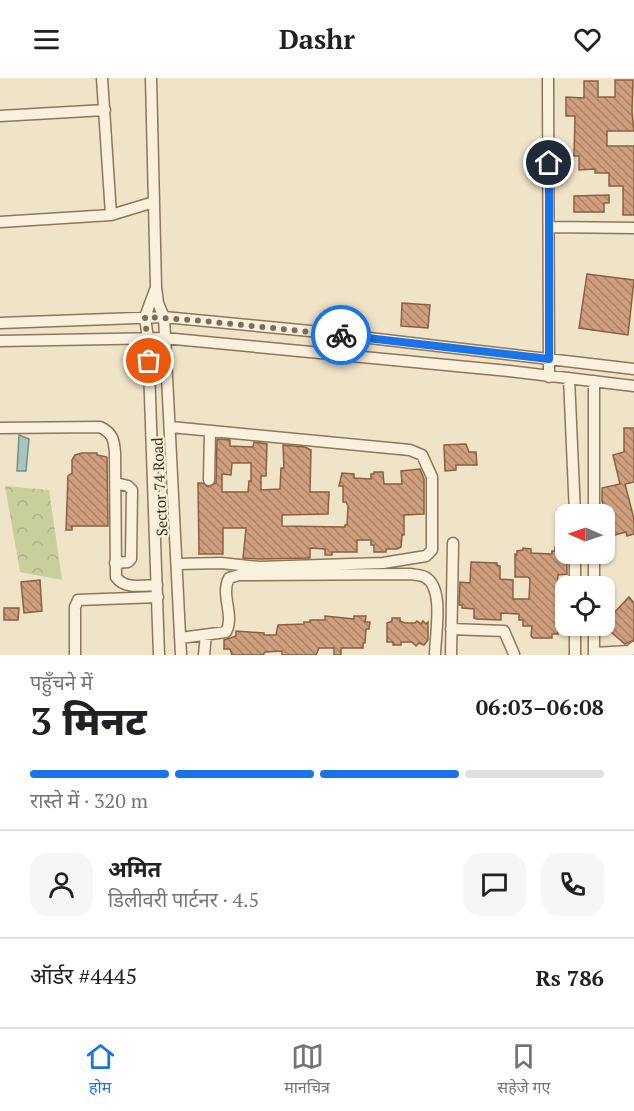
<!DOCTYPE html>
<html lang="hi">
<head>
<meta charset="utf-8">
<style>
  :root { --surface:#fff; --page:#f6f6f6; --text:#202124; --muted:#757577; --line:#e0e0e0; --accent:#1a73e8 }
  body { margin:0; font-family:"PT Serif","Noto Sans Devanagari",serif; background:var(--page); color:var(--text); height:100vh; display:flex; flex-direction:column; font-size:22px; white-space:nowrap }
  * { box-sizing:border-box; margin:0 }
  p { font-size:20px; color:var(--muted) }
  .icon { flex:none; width:33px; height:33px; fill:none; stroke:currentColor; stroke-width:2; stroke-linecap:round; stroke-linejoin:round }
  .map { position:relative; height:577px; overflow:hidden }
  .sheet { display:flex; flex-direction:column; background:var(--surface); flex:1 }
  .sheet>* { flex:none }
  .needle { width:39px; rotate:272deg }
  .buttons { position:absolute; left:555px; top:426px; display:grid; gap:12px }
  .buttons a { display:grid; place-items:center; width:60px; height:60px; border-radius:12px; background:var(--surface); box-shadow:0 2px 4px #0004; font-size:30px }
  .pin { position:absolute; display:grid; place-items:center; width:51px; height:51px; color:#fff; margin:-26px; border:3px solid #fff; border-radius:50%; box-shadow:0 2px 6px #0007 }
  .courier { position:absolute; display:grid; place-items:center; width:60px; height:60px; margin:-30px; border:4px solid #1a73e8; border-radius:50%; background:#fff; color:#222; box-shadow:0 2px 8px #0007 }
  .head em { font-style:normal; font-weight:800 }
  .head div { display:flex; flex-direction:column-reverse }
  .head { display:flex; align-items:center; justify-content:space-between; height:102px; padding:0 30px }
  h1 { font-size:39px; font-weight:800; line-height:45px }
  .bar { display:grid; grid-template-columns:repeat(4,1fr); gap:9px 6px; align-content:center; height:72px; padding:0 30px }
  .bar i { height:8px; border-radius:4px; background:var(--line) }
  .bar .active { background:var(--accent) }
  .bar p { grid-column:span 4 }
  .line { display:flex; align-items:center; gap:15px; padding:0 30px; border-top:2px solid var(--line) }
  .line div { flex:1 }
  .round { display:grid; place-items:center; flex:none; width:63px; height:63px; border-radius:18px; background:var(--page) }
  header { display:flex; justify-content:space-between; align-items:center; height:78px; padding:0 30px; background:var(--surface); font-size:27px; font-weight:800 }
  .tab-bar { display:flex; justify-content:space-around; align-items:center; height:84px; border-top:2px solid var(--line); background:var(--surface); font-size:16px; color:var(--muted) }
  .tab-bar a { display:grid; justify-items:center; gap:3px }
  .tab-bar .active { color:var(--accent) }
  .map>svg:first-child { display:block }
  .park { fill:url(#park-crowns) }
  .water { fill:#a9c4bc; stroke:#6f938a; stroke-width:1.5 }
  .building { fill:url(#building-back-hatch); stroke:#8d5f41; stroke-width:1.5; fill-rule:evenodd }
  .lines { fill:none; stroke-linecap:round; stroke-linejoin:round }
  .minor-casing { stroke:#8d765c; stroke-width:13 }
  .minor { stroke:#faf1dc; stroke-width:10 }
  .done { stroke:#7c6e5b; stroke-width:6; stroke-dasharray:0 10.8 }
  .route { stroke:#1a73e8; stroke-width:8 }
  .labels { text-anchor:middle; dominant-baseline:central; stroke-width:4.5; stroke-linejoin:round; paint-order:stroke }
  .street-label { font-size:15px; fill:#3d2e20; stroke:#f7eed8 }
</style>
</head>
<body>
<header><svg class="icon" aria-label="menu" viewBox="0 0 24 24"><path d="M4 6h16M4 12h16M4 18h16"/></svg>Dashr<svg class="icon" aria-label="heart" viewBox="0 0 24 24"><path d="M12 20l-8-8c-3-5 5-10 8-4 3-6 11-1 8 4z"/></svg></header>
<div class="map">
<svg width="634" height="577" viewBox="0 0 634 577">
  <defs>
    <pattern id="park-crowns" width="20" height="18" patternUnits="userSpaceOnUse" patternTransform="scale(1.5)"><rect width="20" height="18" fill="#c9cf9b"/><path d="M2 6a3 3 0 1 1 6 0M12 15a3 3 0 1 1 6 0" fill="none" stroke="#aeb285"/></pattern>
    <pattern id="building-back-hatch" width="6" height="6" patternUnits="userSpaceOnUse" patternTransform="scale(1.5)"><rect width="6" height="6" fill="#cf9f7d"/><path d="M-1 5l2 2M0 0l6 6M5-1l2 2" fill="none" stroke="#a98266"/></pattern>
  </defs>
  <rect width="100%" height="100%" fill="#f0e4c8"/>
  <!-- park -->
  <path class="park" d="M5,408L49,412L62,502L20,494Z"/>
  <!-- water -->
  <path class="water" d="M19,357L29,361L26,393H17Z"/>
  <!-- building -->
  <path class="building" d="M615,2H633L632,34L634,53H607V68H634V137H623V108H609V95H595V91L579,92V78H574L575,38H566V19L584,20V3H598V19H615Z
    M609,117V125H604V134H574V118Z
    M587,196L634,202L628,257L579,250Z
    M402,225L430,227L428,250L401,248Z
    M624,350H634V404L625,406L634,441V456L627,458L626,454L611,458L602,423V410L620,406L613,377L624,374Z
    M217,361L230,362V368L253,369L254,364L267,366L266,398H261V412L280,411L281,390H284L283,367L305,369L311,372L310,414H329L328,436L282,437V448L345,449V447H347L348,428L346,424H343V408H339L342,395L354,396V400L371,401V396H374V394H383L384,406H402L401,393L420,391L424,401V436L404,437V457H402L401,469L397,471H386V474H374V467H371V462H357V474H332V477H325V471L310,470V480L259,481L243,480L246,450H223V476H199L198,405H202L208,409L216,405ZM232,385H251V403H249L248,414H222V396L231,397Z
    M466,366L469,374H476L477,387H456V392L445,393L444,367Z
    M82,375H97V377L107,379L108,448H72V452H66L68,398L72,395V382L75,377Z
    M566,468L567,492V496L558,497L557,511L559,518L566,520V546L558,547V556H552V560H533L531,558L532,548H523V542H519V536L501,535V542L476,541L474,540V531L462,530V527H459L460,504L470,505L471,484L497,485V487L500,488V501L513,502V521H529L530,501L528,499H515V476L517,477V473L523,472V470L531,471V475L552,476V473H555V469Z
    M40,502L42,533L24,535L21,504Z
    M629,519L634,525V562L625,566L604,548V542L610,537H612Z
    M4,530H19L18,542H4Z
    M325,538L354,541V538H366L365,544H370L369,551H366L365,565H363V570H341V577H334V570H319L316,577H282V573L265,574L263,577H232L230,571H224V562L236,558V553L264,555V557H276L278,547L304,546V544H310V542H325Z
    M392,540H400V543L405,545H415L417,543L421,546L423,543L426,546L428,544V562L424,567L419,565L416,568L412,564H401V567H393V564H387V545L392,543Z"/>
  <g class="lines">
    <defs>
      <path id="minor" d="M102,0L111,137
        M151,0L156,209L158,225L164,239L181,577
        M548,0L549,299
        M0,38L105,32
        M0,144L111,137L154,124
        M549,149L634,150
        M155,212L145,239L148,261L159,577
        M0,245L164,239L310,253L634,291
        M0,263L164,260L509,293L634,308
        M569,300L575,436
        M171,349L410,372L422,377L432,399V472L426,478L383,485L259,489L221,485L177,486
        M0,350L100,349C113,355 114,362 115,375L116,499C125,512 143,507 157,507
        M209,402L210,353
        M594,436V303
        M115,485L128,484L131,481L132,412L128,408L116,405
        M575,508V476
        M594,508V476
        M451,551L504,553L514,576
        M180,560L226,554C235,537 220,517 229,500L239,497L411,496C415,497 421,497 425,499C445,510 435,557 435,577
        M594,575L630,573L634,569
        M75,577V529L78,522L158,519
        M204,577L206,557
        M451,577L453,465
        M575,577V548
        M594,577V548"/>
    </defs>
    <!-- minor casing -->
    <use href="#minor" class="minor-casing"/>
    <!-- minor -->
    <use href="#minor" class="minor"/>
  </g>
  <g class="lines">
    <!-- done -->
    <path class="done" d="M149,283L145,239L193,242L341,257"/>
    <!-- route -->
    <path class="route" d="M341,257L549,281V85"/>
  </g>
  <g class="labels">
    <!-- street labels -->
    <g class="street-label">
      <text transform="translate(159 409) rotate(-93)">Sector 74 Road</text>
    </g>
  </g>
</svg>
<div class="buttons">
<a><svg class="needle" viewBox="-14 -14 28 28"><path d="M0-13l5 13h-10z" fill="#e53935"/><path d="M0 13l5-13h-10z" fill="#757577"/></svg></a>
<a><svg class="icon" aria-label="locate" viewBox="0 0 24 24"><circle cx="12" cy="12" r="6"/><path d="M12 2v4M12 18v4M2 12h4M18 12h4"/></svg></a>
</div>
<div class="pin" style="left:149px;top:283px;background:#ea580c"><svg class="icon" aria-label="bag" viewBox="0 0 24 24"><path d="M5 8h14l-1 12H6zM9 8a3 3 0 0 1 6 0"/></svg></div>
<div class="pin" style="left:549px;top:85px;background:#1f2937"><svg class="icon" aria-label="home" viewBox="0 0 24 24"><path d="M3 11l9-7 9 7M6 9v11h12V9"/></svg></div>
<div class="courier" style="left:341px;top:257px"><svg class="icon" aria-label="bike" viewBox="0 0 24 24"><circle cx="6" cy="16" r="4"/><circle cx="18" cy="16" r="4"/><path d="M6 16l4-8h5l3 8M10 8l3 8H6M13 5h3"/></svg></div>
</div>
<section class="sheet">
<div class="head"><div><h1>3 मिनट</h1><p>पहुँचने में</p></div><em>06:03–06:08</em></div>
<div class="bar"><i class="active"></i><i class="active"></i><i class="active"></i><i></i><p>रास्ते में · 320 m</p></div>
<div class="line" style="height:108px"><a class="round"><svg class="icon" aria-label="person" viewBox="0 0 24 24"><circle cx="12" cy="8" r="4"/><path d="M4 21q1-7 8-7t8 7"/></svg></a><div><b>अमित</b><p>डिलीवरी पार्टनर · 4.5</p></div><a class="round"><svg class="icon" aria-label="chat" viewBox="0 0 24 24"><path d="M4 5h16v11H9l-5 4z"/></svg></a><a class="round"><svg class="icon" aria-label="phone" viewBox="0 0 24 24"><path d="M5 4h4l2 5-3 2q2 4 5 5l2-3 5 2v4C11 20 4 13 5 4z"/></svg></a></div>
<div class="line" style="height:78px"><div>ऑर्डर #4445</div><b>Rs 786</b></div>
</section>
<nav class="tab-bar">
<a class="active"><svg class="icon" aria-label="home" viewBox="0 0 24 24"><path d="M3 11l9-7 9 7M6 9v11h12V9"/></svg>होम</a>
<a><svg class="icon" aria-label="map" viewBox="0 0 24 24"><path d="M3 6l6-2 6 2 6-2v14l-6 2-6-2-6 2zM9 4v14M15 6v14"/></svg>मानचित्र</a>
<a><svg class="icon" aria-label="saved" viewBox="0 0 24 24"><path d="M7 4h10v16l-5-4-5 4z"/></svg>सहेजे गए</a>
</nav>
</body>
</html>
